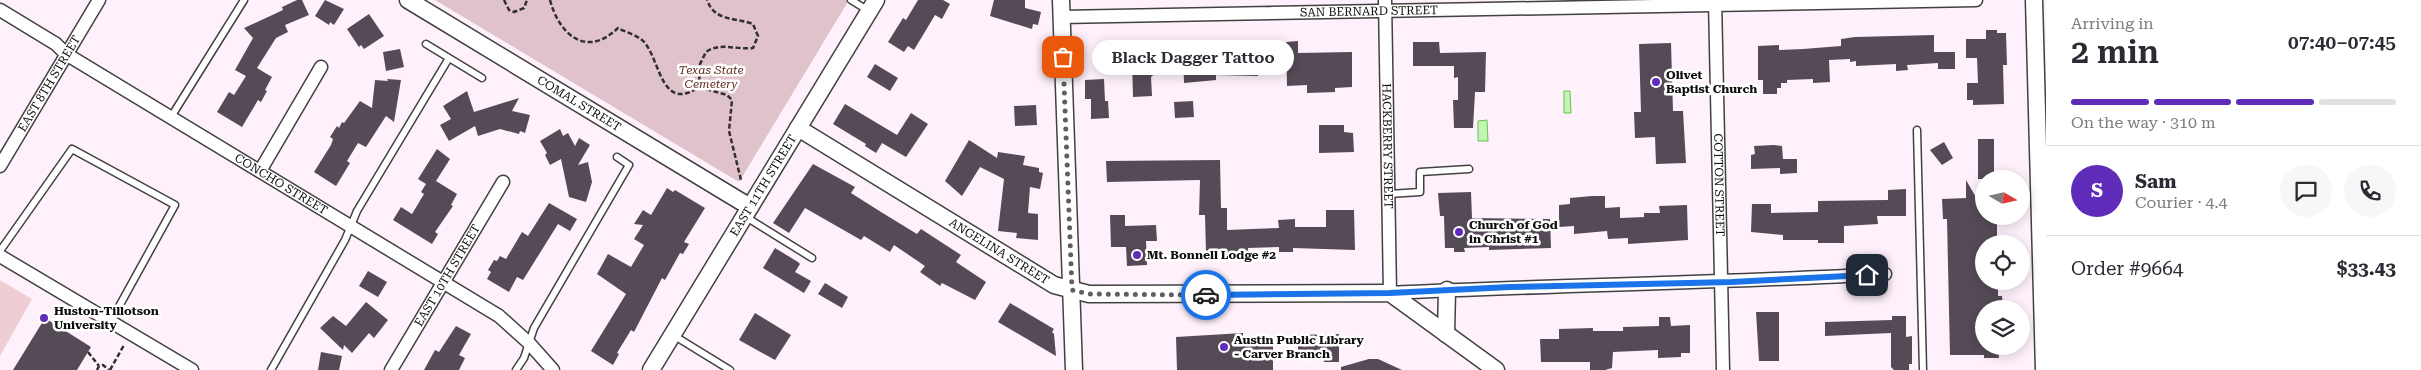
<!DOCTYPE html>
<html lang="en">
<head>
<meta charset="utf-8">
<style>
  :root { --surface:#fff; --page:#f7f7f7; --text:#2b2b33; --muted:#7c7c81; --line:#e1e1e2; --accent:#5e2cb8 }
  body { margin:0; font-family:"Roboto Serif",serif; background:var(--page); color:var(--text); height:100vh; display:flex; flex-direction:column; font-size:19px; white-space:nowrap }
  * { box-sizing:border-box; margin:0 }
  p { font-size:16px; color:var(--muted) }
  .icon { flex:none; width:28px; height:28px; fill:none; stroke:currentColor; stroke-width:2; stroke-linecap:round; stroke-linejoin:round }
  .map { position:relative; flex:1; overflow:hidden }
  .side { display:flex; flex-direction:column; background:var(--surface); width:375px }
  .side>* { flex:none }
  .needle { width:32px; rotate:99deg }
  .controls { position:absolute; left:1975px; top:170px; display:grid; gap:10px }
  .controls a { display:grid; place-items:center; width:55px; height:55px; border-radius:50%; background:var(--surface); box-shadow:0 2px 12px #0003; font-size:25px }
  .pin { position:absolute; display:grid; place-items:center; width:42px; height:42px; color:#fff; margin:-21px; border-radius:10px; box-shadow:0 2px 8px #0006 }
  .courier { position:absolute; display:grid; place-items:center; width:50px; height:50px; margin:-25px; border:4px solid #1a73e8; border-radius:50%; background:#fff; color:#222; box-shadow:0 1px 6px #0007 }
  .bubble { position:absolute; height:35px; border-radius:18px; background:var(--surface); box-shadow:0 2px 12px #0003; font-size:16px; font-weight:600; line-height:35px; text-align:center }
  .head em { font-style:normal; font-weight:600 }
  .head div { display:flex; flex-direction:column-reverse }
  .head { display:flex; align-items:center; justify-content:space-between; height:85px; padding:0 25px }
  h1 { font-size:32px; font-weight:600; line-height:38px }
  .bar { display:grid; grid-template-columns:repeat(4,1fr); gap:8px 5px; align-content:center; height:60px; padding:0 25px }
  .bar i { height:6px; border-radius:4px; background:var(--line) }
  .bar .active { background:var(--accent) }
  .bar p { grid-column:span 4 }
  .line { display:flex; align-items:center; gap:12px; padding:0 25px; border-top:1px solid var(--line) }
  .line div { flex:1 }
  .round { display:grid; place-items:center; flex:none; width:52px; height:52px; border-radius:26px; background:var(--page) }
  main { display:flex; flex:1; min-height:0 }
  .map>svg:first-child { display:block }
  .cemetery { fill:#e0c2ca }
  .pitch { fill:#efcdd5 }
  .water { fill:#c5f3b7; stroke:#5cc742 }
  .building { fill:#544b57 }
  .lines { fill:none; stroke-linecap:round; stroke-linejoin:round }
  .service-casing { stroke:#414141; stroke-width:9 }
  .minor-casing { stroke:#414141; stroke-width:15 }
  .tertiary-casing { stroke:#414141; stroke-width:19 }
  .path { stroke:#303030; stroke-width:2.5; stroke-dasharray:5 2.5; stroke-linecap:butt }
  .service { stroke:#fff; stroke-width:6 }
  .minor { stroke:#fff; stroke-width:12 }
  .tertiary { stroke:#fff; stroke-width:16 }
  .done { stroke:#625d61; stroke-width:5; stroke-dasharray:0 9 }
  .route { stroke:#1a73e8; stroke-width:6 }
  .poi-dot { fill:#5e2cb8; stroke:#fff; stroke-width:2 }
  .labels { text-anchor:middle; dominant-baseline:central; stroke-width:5; stroke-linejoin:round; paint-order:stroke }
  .street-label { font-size:12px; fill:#0e0e0e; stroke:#fff }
  .park-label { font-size:12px; font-style:italic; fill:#642e21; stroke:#fff }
  .poi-label { font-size:12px; font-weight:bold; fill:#0e0e0e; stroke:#fff; text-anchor:start }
</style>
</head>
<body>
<main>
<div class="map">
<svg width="2046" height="370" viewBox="0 0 2046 370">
  <rect width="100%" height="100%" fill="#fef1fb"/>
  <!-- cemetery -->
  <path class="cemetery" d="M435,0H849L739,182Z"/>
  <!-- pitch -->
  <path class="pitch" d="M0,280L32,299L0,356Z"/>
  <!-- water -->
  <path class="water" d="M1564,91H1570L1571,113H1564Z
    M1487,120L1488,141H1478V121Z"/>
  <!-- building -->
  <path class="building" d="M297,0H302L309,15L285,25L288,32L276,38L257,68L272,77L265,90L267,91L261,102L258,100L242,127L217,112L229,92L234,95L246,76L235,70L253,38L244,28L283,10L282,7Z
    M325,0L344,9L334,25L330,22L329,25L315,16Z
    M918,0H943L950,4L942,19L935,15L914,50L908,46L904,52L888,42L903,18L906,20Z
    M994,0H1025V8L1041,12L1038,25L1033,24L1032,29L990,16Z
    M369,14L384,36L364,49L361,45L359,47L347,29Z
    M1986,30H1997V33H2006L2007,65H2003L2004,104L1973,105V100H1967V83H1978L1977,58H1966V39H1986Z
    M1934,35V52H1955V69H1938V63L1907,65L1908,70L1896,71V64L1856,66V61L1850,62V59L1829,60L1830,82L1813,83V79L1787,80V83H1781V88H1777V94H1763V80H1758V46L1779,45V50L1803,49L1841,46V39L1855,37Z
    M1298,41V53L1352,52V87L1335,88V92L1307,93V85L1287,86L1286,42Z
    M1413,42H1439L1440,53L1486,52L1485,92H1475L1473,128H1454L1453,100H1458V77L1454,78V66H1413Z
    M1671,43L1673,111H1683L1686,163L1656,164L1655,137L1635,138L1634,112H1641L1639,44Z
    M1203,48H1216V54L1238,53V49H1257L1258,76L1216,75V80L1184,83L1183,51L1204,50Z
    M400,49L404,67L386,71L383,52Z
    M1132,61H1151V65L1158,71L1151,77L1152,96L1133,97Z
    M875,64L898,78L890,91L867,77Z
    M387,79L401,80L394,122L386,116L366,147L358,143L347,161L350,163L336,186L314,172L331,145L333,139L330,137L337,126L339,128L342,122L344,123L360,101L372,108L375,80L388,81Z
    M1104,79L1105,101H1108L1109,118L1091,119V99H1085V80Z
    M467,91L474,112L519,98L512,111L530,115L525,133L520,131L519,134L500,129L478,136L475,126L449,141L440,125L451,119L443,106Z
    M1193,101L1194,117L1175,118L1174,102Z
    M845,104L897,135L911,113L928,124L906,157L882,143L876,153L865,146L866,144L833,124Z
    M1036,105L1037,125L1015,126L1014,106Z
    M1319,125H1344V132L1353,133L1354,152L1319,153Z
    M560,129L563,136L568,133L575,146L579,138L590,145L578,165L588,162L592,182L586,202L569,197L561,159L550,165L545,155L547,153L540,141Z
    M1978,139H1994V179H1978Z
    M969,140L997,158L998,152L1025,156L1023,165L1039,168V172L1043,173L1040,189L1030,187L1028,213L1038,214V240L1016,238L1017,233L998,231L1004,179L980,167L962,196L945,181Z
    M1944,142L1953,158L1942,165L1930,150Z
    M1774,145L1782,146L1783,159H1797V173L1780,174V168L1751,169V155L1755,154L1754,146Z
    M437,149L450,159L436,181L457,194L451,205L453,206L435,232L438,234L432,244L393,220L401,207L412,214L424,194L421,192L426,184L418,179Z
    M1220,160L1221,208H1227V230L1279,228L1278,220L1295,219V227H1326V210H1354L1355,250L1293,248V252H1279V247L1248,248V253L1210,254V252L1206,253L1205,215H1199L1200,180L1107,182L1106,161Z
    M813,164L855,187L851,193L881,212L917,234L921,229L961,255L956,262L986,282L975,300L942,283L940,286L920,272L925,266L894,245L890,252L864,236L861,240L805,208L789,233L773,223Z
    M1966,180L1984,211V216H1997V244H1984V281H1998V296H2002L2003,309H1984V346H1998L1999,358H1984V355H1950L1947,219H1943L1942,199L1966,198Z
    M667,188L673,192L675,190L705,208L684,242L689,244L683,254L680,253L665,280L662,278L634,332L631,330L617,353L619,354L613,365L591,351L626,294L597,274L608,254L631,267L644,245L634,239L643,225L634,224L643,210L651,215Z
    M1906,189V216H1877L1878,224L1844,226V243H1818V240H1783V235L1751,232L1752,204H1771V213L1818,212V201L1888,200V190Z
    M1471,192L1472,218L1550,219L1551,248L1489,250V247L1464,248L1465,252H1454V248H1445L1444,216H1440L1438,193Z
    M1592,196H1605V208L1620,207V218L1644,217V213H1660L1659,206L1687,205L1688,240L1628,244V238L1608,239L1607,231L1574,234V226L1559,227V205L1570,204V198Z
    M549,203L577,219L570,231L558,224L523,280L517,277L509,292L487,279L491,272L488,270L494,260L497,261L500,256L506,259L522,232L528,236Z
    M1110,215H1125V226L1156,225L1157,241H1146L1147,265L1127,266L1126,247H1111Z
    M775,248L798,262L800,264L795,272L811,281L804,293L763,268Z
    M368,271L387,282L378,297L359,286Z
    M825,283L848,297L842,308L818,294Z
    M366,302L388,320L374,338L369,333L352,353L344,345L343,350L320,328L333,316L346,326Z
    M1010,303L1054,329L1052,332L1054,334L1056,356L998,322Z
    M1756,312H1779V361H1759Z
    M755,313L791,335L775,360L739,340Z
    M1892,316H1906V337L1912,336V364H1909V370H1894L1891,367V333L1825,336V322L1892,320Z
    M1659,317H1670L1671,326L1690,325V353H1681V357L1658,358V350L1613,352L1612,368L1605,370H1590V362H1541L1540,339H1559V329L1593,328V331H1623V327L1659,326Z
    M45,318L91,347L77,370H13Z
    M456,326L471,334L459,355L465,358L459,370H424L435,350L439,352Z
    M1243,333V341L1273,340V370H1177L1176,337Z
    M1339,334V362H1324L1323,356H1298V335Z
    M321,352L342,356L339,370H318Z
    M1369,359H1378L1402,370H1341V367Z"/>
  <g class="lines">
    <defs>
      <path id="service" d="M851,0L869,11
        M426,44L482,78
        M171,117L244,0
        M1917,130L1923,370
        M1389,194L1420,192V172L1469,169
        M746,217L812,258
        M0,251L72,149L175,205L111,321
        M673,335L730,370
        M271,370L345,240L357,211L449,58
        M516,370L524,358L534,328L629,165L617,157"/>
      <g id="minor">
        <path id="s1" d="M1385,0L1390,293C1555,285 1720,283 1885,274"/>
        <path id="s2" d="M1715,0L1723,370"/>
        <path id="s3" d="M0,10L56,44L66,54L499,316L529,343L553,370"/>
        <path id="s4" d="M1061,17L1976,0"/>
        <path id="s5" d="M0,166L99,0"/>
        <path d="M260,171L321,67"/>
        <path d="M0,256L192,370"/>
        <path id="s6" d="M391,370L503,182"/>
      </g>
      <g id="tertiary">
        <path id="s7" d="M408,0L750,207"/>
        <path d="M1061,0L1074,370"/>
        <path d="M2034,0L2044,370"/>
        <path id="s8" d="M798,128L1054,285L1089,294L1390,293L1496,370"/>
        <path d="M1446,334L1447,290"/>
        <path id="s9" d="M651,370L876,0"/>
      </g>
    </defs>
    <!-- service casing -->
    <use href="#service" class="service-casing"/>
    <!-- minor casing -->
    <use href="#minor" class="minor-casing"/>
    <!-- tertiary casing -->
    <use href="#tertiary" class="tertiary-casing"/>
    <!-- path -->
    <path class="path" d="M504,0L509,10L514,12L524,8L527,0
      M550,0C559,34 586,59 618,28C625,32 640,36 645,43C661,64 662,112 699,87L700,64L706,52C720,42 736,50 753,48L758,36L753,24C735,17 715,22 707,0
      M699,87L727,95L732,100L729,131L741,180
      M88,352L99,366
      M97,370L99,366L103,365L109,370
      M110,370L124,345"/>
    <!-- service -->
    <use href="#service" class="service"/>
    <!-- minor -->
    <use href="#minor" class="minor"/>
    <!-- tertiary -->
    <use href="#tertiary" class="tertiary"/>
  </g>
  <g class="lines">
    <!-- done -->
    <path class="done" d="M1063,57L1072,290L1089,294L1206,295"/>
    <!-- route -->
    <path class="route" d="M1206,295L1390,293L1510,287L1732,282L1867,275"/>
  </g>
  <!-- markers -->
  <g class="poi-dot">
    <circle cx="1656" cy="82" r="5"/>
    <circle cx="1459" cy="232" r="5"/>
    <circle cx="1137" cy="255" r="5"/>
    <circle cx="44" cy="318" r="5"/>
    <circle cx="1224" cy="347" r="5"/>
  </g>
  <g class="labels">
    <!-- street labels -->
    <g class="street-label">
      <text stroke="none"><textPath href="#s4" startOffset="308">SAN BERNARD STREET</textPath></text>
      <text stroke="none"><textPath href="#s5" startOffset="96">EAST 8TH STREET</textPath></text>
      <text stroke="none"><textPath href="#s7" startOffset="200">COMAL STREET</textPath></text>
      <text stroke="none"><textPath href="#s1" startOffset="146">HACKBERRY STREET</textPath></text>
      <text stroke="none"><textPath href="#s3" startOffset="331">CONCHO STREET</textPath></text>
      <text stroke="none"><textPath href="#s9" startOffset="216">EAST 11TH STREET</textPath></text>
      <text stroke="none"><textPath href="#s2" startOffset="185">COTTON STREET</textPath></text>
      <text stroke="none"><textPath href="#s8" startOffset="236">ANGELINA STREET</textPath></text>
      <text stroke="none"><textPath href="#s6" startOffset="110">EAST 10TH STREET</textPath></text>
    </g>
    <!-- park labels -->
    <g class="park-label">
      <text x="711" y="70">Texas State<tspan x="711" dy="14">Cemetery</tspan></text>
    </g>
    <!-- poi labels -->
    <g class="poi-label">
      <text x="1666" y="75">Olivet<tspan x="1666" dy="14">Baptist Church</tspan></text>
      <text x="1469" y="225">Church of God<tspan x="1469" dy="14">in Christ #1</tspan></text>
      <text x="1147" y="255">Mt. Bonnell Lodge #2</text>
      <text x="54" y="311">Huston-Tillotson<tspan x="54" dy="14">University</tspan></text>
      <text x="1234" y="340">Austin Public Library<tspan x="1234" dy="14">- Carver Branch</tspan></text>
    </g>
  </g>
</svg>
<div class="controls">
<a><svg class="needle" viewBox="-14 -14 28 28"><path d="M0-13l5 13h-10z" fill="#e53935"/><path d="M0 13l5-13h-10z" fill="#7c7c81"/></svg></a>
<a><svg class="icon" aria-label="locate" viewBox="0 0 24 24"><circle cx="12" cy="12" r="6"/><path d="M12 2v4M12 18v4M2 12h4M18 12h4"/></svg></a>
<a><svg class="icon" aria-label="layers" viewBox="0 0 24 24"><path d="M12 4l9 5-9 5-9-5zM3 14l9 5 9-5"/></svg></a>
</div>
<div class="pin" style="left:1063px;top:57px;background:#ea580c"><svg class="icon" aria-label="bag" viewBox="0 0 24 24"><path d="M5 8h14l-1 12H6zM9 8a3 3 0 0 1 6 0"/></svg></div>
<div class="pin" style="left:1867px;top:275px;background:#1f2937"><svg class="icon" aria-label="home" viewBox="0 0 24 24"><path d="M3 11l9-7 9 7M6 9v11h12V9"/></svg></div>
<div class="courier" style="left:1206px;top:295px"><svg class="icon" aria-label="car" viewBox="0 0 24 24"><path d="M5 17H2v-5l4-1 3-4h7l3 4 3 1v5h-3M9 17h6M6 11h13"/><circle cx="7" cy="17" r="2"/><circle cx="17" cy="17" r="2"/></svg></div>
<div class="bubble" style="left:1092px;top:40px;width:202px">Black Dagger Tattoo</div>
</div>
<section class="side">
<div class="head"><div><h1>2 min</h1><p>Arriving in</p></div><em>07:40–07:45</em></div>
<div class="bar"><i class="active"></i><i class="active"></i><i class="active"></i><i></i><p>On the way · 310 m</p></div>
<div class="line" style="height:90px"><b class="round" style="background:var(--accent);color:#fff">S</b><div><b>Sam</b><p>Courier · 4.4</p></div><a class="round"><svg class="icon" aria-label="chat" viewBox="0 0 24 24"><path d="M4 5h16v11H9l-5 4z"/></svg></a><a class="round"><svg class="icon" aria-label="phone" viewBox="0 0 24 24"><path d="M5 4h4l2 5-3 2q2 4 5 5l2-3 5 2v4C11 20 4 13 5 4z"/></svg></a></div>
<div class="line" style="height:65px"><div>Order #9664</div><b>$33.43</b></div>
</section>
</main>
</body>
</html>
